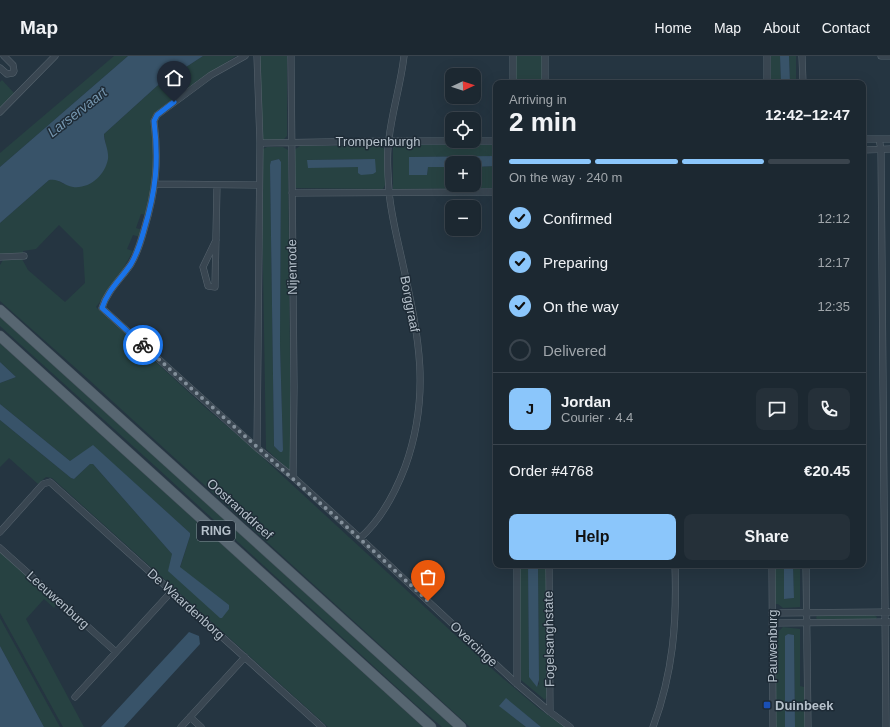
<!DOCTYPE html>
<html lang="en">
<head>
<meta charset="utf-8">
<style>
  :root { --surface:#1c2831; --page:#253039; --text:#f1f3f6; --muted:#a0a6ab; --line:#3a444d; --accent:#8bc6fb }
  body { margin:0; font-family:Arial,sans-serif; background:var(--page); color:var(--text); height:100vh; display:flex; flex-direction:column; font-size:15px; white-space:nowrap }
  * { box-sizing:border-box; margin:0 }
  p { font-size:13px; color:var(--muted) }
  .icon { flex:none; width:22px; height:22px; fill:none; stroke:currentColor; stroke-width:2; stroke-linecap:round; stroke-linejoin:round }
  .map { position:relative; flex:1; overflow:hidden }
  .details { position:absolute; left:493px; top:24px; width:373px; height:488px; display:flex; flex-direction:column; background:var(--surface); border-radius:8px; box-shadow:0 4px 16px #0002,0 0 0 1px var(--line) }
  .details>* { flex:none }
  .needle { width:26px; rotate:87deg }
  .tools { position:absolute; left:445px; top:12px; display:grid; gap:8px }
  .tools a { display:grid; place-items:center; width:36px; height:36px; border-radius:8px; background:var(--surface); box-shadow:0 4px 16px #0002,0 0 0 1px var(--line); font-size:20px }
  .pin { position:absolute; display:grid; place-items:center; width:34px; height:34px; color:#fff; margin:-41px -17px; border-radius:50% 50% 50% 0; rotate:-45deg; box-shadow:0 0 4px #0007 }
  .pin .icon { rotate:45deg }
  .courier { position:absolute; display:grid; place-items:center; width:40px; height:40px; margin:-20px; border:3px solid #1a73e8; border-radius:50%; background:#fff; color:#222; box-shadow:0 1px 5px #0007 }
  .headline em { font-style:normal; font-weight:800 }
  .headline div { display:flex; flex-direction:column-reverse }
  .headline { display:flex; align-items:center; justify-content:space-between; height:68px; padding:0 16px }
  h1 { font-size:26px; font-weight:800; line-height:30px }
  .bar { display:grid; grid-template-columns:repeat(4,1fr); gap:6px 4px; align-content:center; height:48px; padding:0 16px }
  .bar i { height:5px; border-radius:3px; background:var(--line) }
  .bar .on { background:var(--accent) }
  .bar p { grid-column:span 4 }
  .line { display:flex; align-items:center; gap:10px; padding:0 16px; border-top:1px solid var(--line) }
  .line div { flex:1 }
  .round { display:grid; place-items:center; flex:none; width:42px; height:42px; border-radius:8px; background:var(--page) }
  ol { padding:0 16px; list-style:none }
  li { display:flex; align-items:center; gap:12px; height:44px }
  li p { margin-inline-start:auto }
  li .icon { padding:4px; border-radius:50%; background:var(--accent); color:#111; stroke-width:4 }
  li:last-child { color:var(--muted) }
  li i { width:22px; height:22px; border:2px solid var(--line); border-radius:50% }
  .action { display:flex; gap:8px; margin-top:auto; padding:8px 16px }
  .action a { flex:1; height:46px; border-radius:8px; background:var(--accent); color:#111; font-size:16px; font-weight:800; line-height:46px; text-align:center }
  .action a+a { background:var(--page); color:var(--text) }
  header { display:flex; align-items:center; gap:24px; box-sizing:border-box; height:56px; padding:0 20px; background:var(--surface); border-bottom:1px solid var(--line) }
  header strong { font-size:19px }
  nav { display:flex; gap:22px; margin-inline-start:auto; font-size:14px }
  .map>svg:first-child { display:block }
  .green { fill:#274242; fill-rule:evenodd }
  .water { fill:#385369 }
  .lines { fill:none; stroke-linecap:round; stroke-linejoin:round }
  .minor-casing { stroke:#57646e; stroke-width:7 }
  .primary-casing { stroke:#46525d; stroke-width:11 }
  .minor { stroke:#394651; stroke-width:6 }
  .primary { stroke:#576671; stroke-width:10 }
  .done { stroke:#83909b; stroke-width:4; stroke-dasharray:0 7.2 }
  .route { stroke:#1a73e8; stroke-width:5 }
  .transit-dot { fill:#1a4fb4; stroke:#1e2b36; stroke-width:1.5 }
  .labels { text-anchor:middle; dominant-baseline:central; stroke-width:3; stroke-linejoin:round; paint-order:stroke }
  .shield { fill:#1e2b36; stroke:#88949e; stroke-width:1 }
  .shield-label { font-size:12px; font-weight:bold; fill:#b6c1cb }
  .street-label { font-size:13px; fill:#b6c1cb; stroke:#1e2b36 }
  .poi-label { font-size:13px; font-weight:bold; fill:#b6c1cb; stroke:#1e2b36; text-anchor:start }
  .water-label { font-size:14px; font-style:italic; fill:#7596af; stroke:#1e2b36 }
</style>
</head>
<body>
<header>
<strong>Map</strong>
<nav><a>Home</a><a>Map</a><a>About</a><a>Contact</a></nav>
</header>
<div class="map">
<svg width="890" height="671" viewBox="0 0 890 671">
  <rect width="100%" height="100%" fill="#253541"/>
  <!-- green -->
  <path class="green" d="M114,0H128L0,111V97Z
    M203,0H236L196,26L151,62L154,113L147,159L141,158L136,172L142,174L140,181L133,179L127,193L133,195L118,222L96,251L207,353L248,388L491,612L538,652L565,671H541L506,643L500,650L526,671H470L88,323L0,245V209L3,204L22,203L28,214L65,246L85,227L83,193L59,169L36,193L23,195V197L0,198V167L49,124L55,123L64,128L101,118L108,102L104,78L157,30Z
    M260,0H287V80L283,84H261Z
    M516,0H542V27H516Z
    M771,0H780L781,27H771Z
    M789,0H796V27H790Z
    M2,24L14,37L0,51V26Z
    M398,89H496V100L409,101V119H427L428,111H452V129H474V111L496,110V132L393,133V91Z
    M300,90H379L385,93V129L383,133L295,132L294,94ZM375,103L358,117V111L307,104Z
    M267,91H283L288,94L291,416L266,393L261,94ZM279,103L281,106L280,288L283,394L280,396L274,390L270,109L271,105Z
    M0,260L453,671H442L416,649L155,410L0,270Z
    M0,287L375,627L423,671H328L52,422L46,421L38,428L9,402L0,411V364L71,422L74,423L90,408H93L172,498L180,512L190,480V477L93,390L70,405L0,348V327L16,321L0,306Z
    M0,496L57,548L54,552L44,543L26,563L84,671H63L0,557Z
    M519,509H528L529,621L539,629L538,509H546L547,629V640L545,644L521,624V621Z
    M775,509H784L785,543L794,542L793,509H800V551L783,552L778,548H775Z
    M817,559H874L877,561L876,563L818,564L816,562Z
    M0,562L60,671H44L0,590Z
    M783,571L800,573V630L804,631V621L805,671H795L794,579L788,578L785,581V671H776V576H778Z"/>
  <!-- water -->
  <path class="water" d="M128,0H203L157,30L104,78C104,86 109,94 108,103C105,119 90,133 73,131C63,129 59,122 49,124L0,167V111Z
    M780,0H789L790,27H781Z
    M496,100V110L474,111V107H452V111H428L427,119H409V101Z
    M279,103L281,106L280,288L283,394L282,396H280L274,390L270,109L271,105Z
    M375,103L376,116L373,118L361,119L358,117V111L308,112L307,104Z
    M0,306L16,321L0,327Z
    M0,348L70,405L93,389L190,477V480L180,511L229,549V553L222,562H220L168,515L172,498L93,408H90L74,423L71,422L0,364Z
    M528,509H538L539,624L537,631L529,621Z
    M784,509H793L794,542L784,543Z
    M189,576L199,580L200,588L124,671H101Z
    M788,578L794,579L795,671H785V580Z
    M0,590L44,671H0Z
    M506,642L541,671H526L499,650Z"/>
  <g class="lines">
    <defs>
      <path id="minor" d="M245,0L211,19L157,59L154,65C159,106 156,134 144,174C141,185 137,198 131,208C121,223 107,235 102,252L257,392L293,421L360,482L517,628L550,656L570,671
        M257,0L260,87L257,392
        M291,0L294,331L293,421
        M513,0V27
        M545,0V27
        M767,0V27
        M802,0L803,27
        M881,0H890
        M0,12L7,18L13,17L14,15L13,9L4,0
        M0,56L55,0
        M863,83H890
        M879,83L881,93L886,671
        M260,87L388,85H496
        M863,94L890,93
        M155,128L259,129
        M292,137L496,136
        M216,184L203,211L208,230L215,231L217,129
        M0,201L24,200
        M0,476L43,428L50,426L322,671
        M360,482C381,464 395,437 405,411C431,339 419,281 403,209C398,185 391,160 389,135C388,118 386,99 389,83C392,55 401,28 404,0
        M0,492L116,596
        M517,509V628
        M549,509L550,656
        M772,509L773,671
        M806,509L808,671
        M772,557L890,556
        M772,567L890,566
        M75,641L172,535
        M190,661L201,671
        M181,671L245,601
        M653,671C673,617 677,567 675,509"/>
      <path id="primary" d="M0,254L461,671
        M0,280L431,671"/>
    </defs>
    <!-- minor casing -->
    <use href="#minor" class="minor-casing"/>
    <!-- primary casing -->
    <use href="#primary" class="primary-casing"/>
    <!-- minor -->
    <use href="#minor" class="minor"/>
    <!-- primary -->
    <use href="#primary" class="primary"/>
  </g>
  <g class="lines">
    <!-- done -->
    <path class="done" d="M143,289C238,375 334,458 428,545"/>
    <!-- route -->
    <path class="route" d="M143,289L102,252C107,235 121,223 131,208C137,198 141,185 144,174C156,134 159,106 154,65L157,59L174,46"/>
  </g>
  <!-- markers -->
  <rect class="transit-dot" x="763" y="645" width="8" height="8" rx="2"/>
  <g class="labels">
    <!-- shield labels -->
    <rect class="shield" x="197" y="465" width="38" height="20" rx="3"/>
    <g class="shield-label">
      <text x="216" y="475">RING</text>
    </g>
    <!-- street labels -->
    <g class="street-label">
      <text x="378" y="85">Trompenburgh</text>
      <text transform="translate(292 211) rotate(-91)">Nijenrode</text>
      <text transform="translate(410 248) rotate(79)">Borggraaf</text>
      <text transform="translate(240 453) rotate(42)">Oostranddreef</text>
      <text transform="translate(58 544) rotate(42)">Leeuwenburg</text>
      <text transform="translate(186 548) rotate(42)">De Waardenborg</text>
      <text transform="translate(549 583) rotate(-91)">Fogelsanghstate</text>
      <text transform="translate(474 588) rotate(43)">Overcinge</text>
      <text transform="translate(772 590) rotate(-90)">Pauwenburg</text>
    </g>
    <!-- poi labels -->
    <g class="poi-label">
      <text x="775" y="649">Duinbeek</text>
    </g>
    <!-- water labels -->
    <g class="water-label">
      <text transform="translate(77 56) rotate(-38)">Larservaart</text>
    </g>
  </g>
</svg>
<div class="tools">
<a><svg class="needle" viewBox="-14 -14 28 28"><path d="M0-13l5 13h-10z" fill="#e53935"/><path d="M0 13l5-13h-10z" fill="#a0a6ab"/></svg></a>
<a><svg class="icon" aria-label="locate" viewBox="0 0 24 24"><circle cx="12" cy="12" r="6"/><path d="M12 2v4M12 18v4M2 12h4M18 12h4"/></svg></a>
<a>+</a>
<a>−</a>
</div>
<div class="pin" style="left:428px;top:545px;background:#ea580c"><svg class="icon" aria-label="bag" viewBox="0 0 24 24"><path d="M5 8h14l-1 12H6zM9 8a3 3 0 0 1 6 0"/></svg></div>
<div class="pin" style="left:174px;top:46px;background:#1f2937"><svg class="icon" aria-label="home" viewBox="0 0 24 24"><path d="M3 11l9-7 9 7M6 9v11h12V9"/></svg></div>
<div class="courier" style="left:143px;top:289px"><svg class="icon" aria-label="bike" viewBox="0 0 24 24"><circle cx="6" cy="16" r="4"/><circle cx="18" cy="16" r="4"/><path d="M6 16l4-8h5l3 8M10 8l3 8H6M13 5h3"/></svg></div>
<section class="details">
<div class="headline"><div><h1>2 min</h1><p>Arriving in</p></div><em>12:42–12:47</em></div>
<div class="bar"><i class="on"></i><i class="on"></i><i class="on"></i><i></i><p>On the way · 240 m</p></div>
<ol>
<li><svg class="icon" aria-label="check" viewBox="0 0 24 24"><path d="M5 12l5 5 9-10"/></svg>Confirmed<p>12:12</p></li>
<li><svg class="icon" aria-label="check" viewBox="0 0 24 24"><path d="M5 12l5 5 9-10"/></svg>Preparing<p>12:17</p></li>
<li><svg class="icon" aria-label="check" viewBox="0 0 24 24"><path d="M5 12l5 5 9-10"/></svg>On the way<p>12:35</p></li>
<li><i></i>Delivered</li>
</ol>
<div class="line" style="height:72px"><b class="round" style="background:var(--accent);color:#111">J</b><div><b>Jordan</b><p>Courier · 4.4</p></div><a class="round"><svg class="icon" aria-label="chat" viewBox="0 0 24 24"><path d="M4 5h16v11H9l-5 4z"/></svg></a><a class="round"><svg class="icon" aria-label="phone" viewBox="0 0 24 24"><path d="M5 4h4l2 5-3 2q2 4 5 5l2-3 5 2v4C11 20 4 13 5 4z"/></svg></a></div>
<div class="line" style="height:52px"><div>Order #4768</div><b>€20.45</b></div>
<div class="action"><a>Help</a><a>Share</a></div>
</section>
</div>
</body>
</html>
